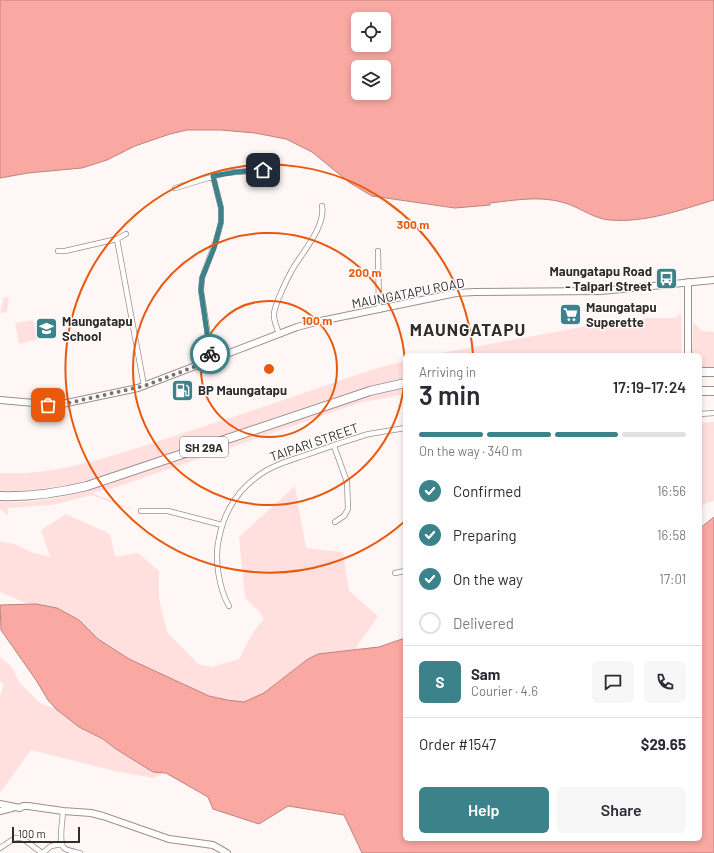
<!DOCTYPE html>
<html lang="en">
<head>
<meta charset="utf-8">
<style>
  :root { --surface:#fff; --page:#f7f7f7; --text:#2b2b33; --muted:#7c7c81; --line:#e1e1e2; --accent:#3b828b }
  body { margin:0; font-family:Barlow,sans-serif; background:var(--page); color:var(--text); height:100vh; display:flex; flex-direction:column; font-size:15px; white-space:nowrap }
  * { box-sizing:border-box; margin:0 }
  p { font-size:13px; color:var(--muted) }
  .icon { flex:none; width:22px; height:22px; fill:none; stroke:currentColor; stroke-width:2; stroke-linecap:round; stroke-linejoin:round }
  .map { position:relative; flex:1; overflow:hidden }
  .sheet { position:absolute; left:403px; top:353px; width:299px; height:488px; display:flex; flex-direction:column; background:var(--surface); border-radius:6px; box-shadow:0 2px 6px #0003 }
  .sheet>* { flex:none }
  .buttons { position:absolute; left:351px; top:12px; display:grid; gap:8px }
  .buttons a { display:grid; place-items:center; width:40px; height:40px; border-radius:6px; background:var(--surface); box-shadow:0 2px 6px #0003; font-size:20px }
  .scale { position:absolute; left:12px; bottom:10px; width:68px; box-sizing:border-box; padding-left:4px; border:2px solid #322c2b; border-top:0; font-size:11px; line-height:14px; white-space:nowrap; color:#322c2b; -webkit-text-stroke:3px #fff; paint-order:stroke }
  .pin { position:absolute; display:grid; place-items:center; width:34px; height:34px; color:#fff; margin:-17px; border-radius:8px; box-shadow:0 2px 6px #0006 }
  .courier { position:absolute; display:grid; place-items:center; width:40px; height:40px; margin:-20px; border:3px solid #3b828b; border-radius:50%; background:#fff; color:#222; box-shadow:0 1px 5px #0007 }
  .headline em { font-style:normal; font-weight:600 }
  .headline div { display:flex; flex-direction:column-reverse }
  .headline { display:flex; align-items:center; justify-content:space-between; height:68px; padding:0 16px }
  h1 { font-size:26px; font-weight:600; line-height:30px }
  .bar { display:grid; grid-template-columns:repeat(4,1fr); gap:6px 4px; align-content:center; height:48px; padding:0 16px }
  .bar i { height:5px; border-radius:3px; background:var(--line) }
  .bar .current { background:var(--accent) }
  .bar p { grid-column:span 4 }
  .line { display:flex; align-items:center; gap:10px; padding:0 16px; border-top:1px solid var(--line) }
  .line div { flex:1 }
  .round { display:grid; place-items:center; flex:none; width:42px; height:42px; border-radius:6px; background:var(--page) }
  ol { padding:0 16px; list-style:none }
  li { display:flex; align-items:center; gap:12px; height:44px }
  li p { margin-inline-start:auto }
  li .icon { padding:4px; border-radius:50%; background:var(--accent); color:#fff; stroke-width:4 }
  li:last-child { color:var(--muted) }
  li i { width:22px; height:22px; border:2px solid var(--line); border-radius:50% }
  .cta { display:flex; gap:8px; margin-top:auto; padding:8px 16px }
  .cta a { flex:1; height:46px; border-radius:6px; background:var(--accent); color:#fff; font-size:16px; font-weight:600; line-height:46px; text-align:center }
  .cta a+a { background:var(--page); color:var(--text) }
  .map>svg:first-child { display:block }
  .green { fill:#ffe0de }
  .water { fill:#f9a8a2; stroke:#bd837e; fill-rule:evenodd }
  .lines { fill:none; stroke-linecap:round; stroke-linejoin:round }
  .street-casing { stroke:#9e8e8c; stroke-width:6 }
  .secondary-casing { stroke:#9e8e8c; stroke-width:8 }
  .highway-casing { stroke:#9e8e8c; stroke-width:10 }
  .street { stroke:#fff; stroke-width:4.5 }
  .secondary { stroke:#fff; stroke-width:6 }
  .highway { stroke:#fff; stroke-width:8 }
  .done { stroke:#797372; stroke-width:4; stroke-dasharray:0 7.2 }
  .route { stroke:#3b828b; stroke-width:5 }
  .ring { fill:none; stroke:#e8590c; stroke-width:2 }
  .labels { text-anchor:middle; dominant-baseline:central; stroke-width:3; stroke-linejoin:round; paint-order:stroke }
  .shield { fill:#fff; stroke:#706b6b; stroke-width:1 }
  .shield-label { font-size:12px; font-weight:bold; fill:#322c2b }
  .poi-label { font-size:13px; font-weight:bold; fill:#322c2b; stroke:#fff; text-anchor:start }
  .street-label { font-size:13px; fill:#322c2b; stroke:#fff }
  .district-label { font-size:17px; font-weight:bold; letter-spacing:1px; fill:#322c2b; stroke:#fff }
  .centre { fill:#e8590c; stroke:#fff; stroke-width:2 }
  .ring-label { font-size:12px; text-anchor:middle; font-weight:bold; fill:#e8590c; stroke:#fff; stroke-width:3; stroke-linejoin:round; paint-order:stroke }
</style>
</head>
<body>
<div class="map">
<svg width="714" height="853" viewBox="0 0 714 853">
  <rect width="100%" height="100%" fill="#fef7f6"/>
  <!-- green -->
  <path class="green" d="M4,297H9L7,312L0,313Z
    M681,313L682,355H431L592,325L647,318H675Z
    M33,320L38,339L19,344L15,323Z
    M693,322L702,331L714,332V367H700V355H692Z
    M74,330L80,333L75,341L69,337Z
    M405,361V378L353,391L119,471L93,479L73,484L47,488L23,491H0V473C54,476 105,458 156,442C205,426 252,411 301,394C336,382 370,369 405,361Z
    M405,386V394L359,403L117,487L92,493L131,509V510L92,495L52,505L8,508V516L0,509V502C61,505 119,481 175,460C219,445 263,430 307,415C339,404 371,393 405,386Z
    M714,422V501L704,504L700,508V423Z
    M295,486L306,548L343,552L349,591L378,616L355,649L379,647L405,638L285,746L2,605L28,604L0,592V541L14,544L34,553L50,557L41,530L66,514L110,534L115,557L138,553L159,571V599L167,632L198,664L211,667L239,659L254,631L264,619L258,610L245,598L239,537Z
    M0,627L345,815L288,806L259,824L213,809L208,797L166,773L158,772L163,774L154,778L115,771L31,750L0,793V696L4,684L0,681V657L12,667L19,682L41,704L56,709L48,700L36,680Z"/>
  <!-- water -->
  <path class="water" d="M0,0H714V200C680,210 646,223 610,220C595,219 582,209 568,204C542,195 517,200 490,203V205L455,208L372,196L350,183L312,152L286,139L255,133L221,130H187L170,134L135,146L107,160L82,168L28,173L0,178ZM358,19H384V45H358ZM358,67H384V93H358Z
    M714,517V853H362L344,815L288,806L259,824L213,809L208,797L166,773L153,772L116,749L103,739L79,727L56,709L48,700L36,680L1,630L0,605L36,604L57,608L79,620L98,639L129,659L209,696L227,700L244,702L264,693L308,659L318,654L379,647L405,638V839H700V528Z"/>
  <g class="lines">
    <defs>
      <path id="street" d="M175,188L225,173L263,170
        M117,239L144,386
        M58,251H65L117,239L126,234
        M378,251L379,310
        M279,334C277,327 273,320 274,313C276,302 287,279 292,270C302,253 326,226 322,206
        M212,360L201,291L202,278L216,241L221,222V208L213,176
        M700,414L714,413
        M334,446L347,482L348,509L344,516L335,522
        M141,511H168L222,525
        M395,573L405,571
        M229,606C219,589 214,558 219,538C224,513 237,491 258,476C271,466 288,461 303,456C324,449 347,440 369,434C381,432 393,430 405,428
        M63,811C63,819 58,842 64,848C68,851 75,852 80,853
        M0,848L15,838H22L42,853
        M43,853L51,846L62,844"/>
      <path id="secondary" d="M688,355V282
        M0,400L57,405L138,388L297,327L316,322L456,293L475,292L601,291L714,280
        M0,804L20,808L23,806H28L63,811L91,813L103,816L169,839L213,845L227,853
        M0,811L12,808"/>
      <path id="highway" d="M700,372H714
        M700,391H714
        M0,496C30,497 58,493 87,486L370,391L405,383"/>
    </defs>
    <!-- street casing -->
    <use href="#street" class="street-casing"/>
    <!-- secondary casing -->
    <use href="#secondary" class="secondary-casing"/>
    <!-- highway casing -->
    <use href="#highway" class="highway-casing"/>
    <!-- street -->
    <use href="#street" class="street"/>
    <!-- secondary -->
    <use href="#secondary" class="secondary"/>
    <!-- highway -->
    <use href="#highway" class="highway"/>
  </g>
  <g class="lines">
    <!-- done -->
    <path class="done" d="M48,405L64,404L144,386L212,360L210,354"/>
    <!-- route -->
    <path class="route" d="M210,354L201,290L202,278L214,248L221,222V208L213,176L236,172L263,170"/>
  </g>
  <!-- distance rings -->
  <g class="ring">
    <circle cx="269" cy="369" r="68"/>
    <path d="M405 370A136 136 0 1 1 405 368"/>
    <path d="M404 522A204 204 0 1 1 473 355"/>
  </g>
  <!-- icons -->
  <defs>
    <symbol id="bus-square" viewBox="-11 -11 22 22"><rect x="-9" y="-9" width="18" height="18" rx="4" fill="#3b828b" stroke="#fff"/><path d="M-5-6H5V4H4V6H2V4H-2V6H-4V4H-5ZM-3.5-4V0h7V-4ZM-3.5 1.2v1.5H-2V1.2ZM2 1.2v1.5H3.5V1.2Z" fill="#fff"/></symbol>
    <symbol id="supermarket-square" viewBox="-11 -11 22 22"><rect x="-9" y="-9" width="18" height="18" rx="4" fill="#3b828b" stroke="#fff"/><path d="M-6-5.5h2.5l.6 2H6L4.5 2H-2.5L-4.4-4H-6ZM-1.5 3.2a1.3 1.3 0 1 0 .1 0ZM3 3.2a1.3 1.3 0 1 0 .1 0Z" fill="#fff"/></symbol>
    <symbol id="school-square" viewBox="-11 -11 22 22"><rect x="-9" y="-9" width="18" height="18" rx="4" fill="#3b828b" stroke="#fff"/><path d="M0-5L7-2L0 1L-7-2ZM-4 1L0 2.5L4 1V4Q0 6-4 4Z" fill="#fff"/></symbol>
    <symbol id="fuel-square" viewBox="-11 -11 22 22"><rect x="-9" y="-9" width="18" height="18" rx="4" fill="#3b828b" stroke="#fff"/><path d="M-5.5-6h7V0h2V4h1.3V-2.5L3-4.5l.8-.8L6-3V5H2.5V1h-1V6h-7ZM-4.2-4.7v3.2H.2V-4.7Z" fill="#fff"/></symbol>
  </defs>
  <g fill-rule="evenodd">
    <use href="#bus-square" x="654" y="266" width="25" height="25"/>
    <use href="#supermarket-square" x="558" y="302" width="25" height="25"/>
    <use href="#school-square" x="34" y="316" width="25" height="25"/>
    <use href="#fuel-square" x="170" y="378" width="25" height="25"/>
  </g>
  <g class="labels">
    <!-- shield labels -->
    <rect class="shield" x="180" y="437" width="48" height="20" rx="3"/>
    <g class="shield-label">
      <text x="204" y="447">SH 29A</text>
    </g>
    <!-- poi labels -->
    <g class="poi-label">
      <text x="652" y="271" text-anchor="end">Maungatapu Road<tspan x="652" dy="15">- Taipari Street</tspan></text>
      <text x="586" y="307">Maungatapu<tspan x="586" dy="15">Superette</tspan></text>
      <text x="62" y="321">Maungatapu<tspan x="62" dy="15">School</tspan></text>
      <text x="198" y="390">BP Maungatapu</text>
    </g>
    <!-- street labels -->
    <g class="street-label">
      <text transform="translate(408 293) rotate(-11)">MAUNGATAPU ROAD</text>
      <text transform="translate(314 442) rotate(-19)">TAIPARI STREET</text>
    </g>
    <!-- district labels -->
    <g class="district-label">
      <text x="468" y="329">MAUNGATAPU</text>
    </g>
  </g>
  <circle cx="269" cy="369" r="6" class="centre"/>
  <g class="ring-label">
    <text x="413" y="229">300 m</text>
    <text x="365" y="277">200 m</text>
    <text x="317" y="325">100 m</text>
  </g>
</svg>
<div class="buttons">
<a><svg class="icon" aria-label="locate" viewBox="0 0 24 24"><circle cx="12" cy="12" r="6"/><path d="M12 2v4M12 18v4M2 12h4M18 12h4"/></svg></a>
<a><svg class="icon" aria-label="layers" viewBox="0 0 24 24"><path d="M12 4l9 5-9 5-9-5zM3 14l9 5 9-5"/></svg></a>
</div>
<div class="scale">100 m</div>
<div class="pin" style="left:48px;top:405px;background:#ea580c"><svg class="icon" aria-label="bag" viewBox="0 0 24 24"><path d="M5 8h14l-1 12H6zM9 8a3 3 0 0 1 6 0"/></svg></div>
<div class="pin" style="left:263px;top:170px;background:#1f2937"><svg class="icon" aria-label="home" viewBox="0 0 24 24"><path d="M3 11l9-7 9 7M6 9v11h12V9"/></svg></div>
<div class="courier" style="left:210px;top:354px"><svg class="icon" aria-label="bike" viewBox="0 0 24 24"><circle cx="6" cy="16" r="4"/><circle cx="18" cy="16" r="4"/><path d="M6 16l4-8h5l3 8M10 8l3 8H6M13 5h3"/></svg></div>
<section class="sheet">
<div class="headline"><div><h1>3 min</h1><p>Arriving in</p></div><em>17:19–17:24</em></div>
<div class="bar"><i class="current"></i><i class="current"></i><i class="current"></i><i></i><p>On the way · 340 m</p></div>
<ol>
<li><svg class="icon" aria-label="check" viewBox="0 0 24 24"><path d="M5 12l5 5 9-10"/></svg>Confirmed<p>16:56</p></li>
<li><svg class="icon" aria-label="check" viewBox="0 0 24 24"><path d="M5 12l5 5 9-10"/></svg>Preparing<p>16:58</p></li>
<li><svg class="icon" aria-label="check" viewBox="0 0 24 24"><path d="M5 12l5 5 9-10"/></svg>On the way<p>17:01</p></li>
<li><i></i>Delivered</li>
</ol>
<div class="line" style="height:72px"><b class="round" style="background:var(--accent);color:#fff">S</b><div><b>Sam</b><p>Courier · 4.6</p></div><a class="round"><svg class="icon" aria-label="chat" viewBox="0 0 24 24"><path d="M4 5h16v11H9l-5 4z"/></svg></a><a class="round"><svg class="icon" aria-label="phone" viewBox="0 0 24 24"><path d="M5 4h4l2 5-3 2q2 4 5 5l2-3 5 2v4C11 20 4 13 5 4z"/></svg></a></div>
<div class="line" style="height:52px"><div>Order #1547</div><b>$29.65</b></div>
<div class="cta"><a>Help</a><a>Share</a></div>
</section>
</div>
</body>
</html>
